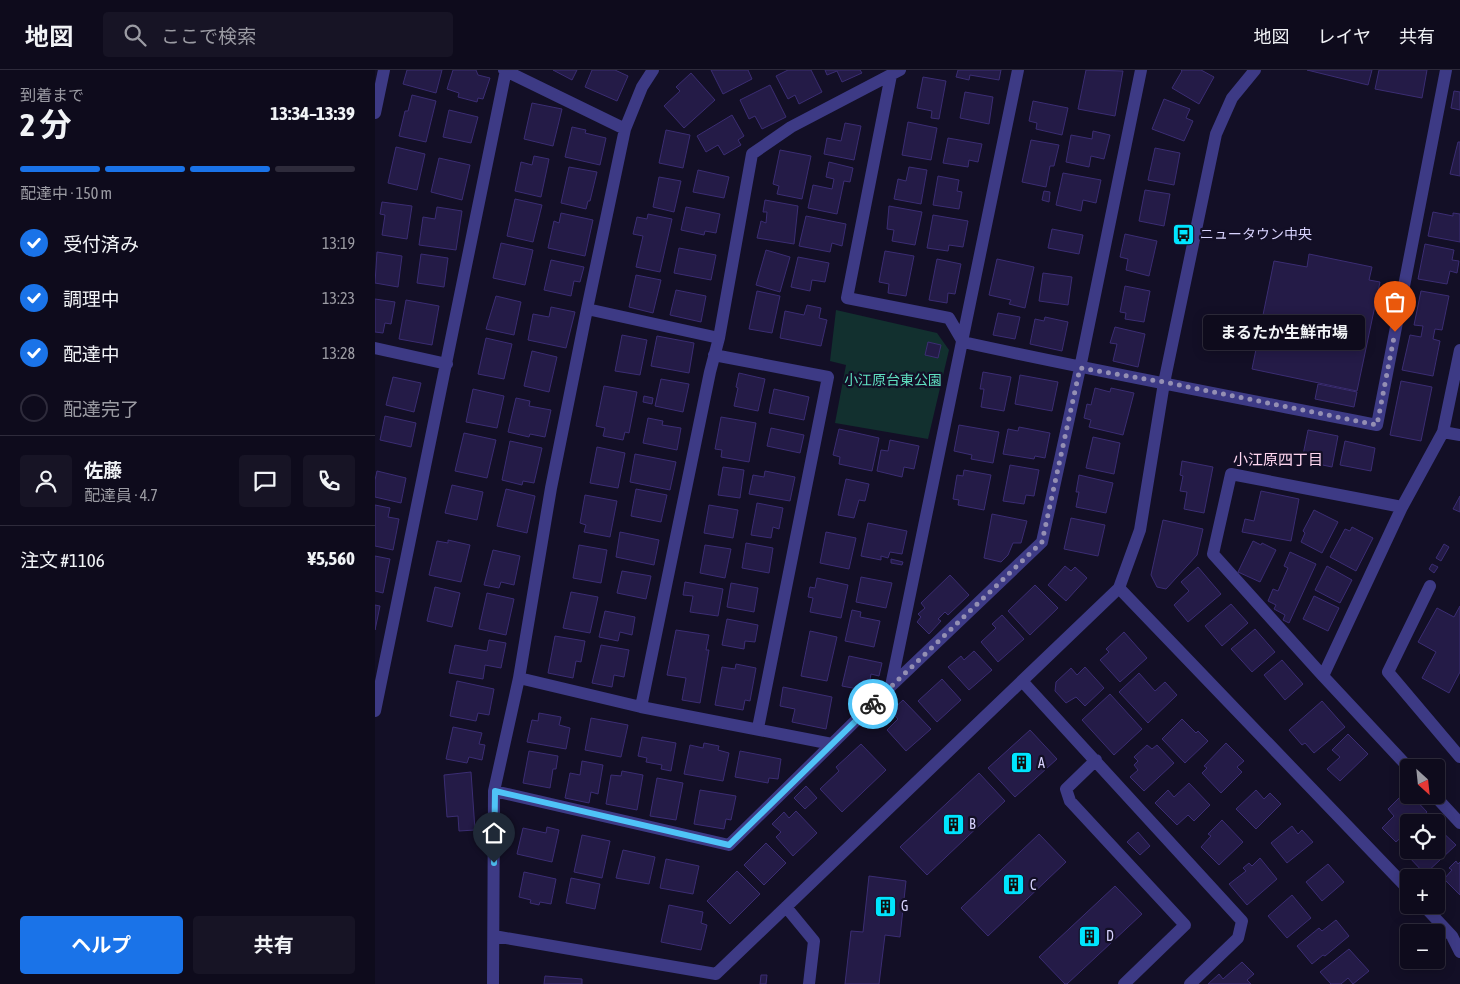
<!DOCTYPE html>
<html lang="ja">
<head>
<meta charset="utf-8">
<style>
  :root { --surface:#0e0b1c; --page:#171425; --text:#f1f3f6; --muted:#9b9ba3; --line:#2e2b3b; --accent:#1a73e8 }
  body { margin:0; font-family:"Asap Condensed","Noto Sans JP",sans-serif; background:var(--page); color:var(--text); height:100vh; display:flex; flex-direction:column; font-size:19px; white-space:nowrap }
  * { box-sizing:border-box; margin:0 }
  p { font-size:16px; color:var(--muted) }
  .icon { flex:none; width:28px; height:28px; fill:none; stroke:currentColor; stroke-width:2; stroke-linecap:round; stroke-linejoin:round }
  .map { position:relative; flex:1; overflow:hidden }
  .side { display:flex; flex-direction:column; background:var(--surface); width:375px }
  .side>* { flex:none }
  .needle { width:32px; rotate:153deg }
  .buttons { position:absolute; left:1025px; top:689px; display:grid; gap:10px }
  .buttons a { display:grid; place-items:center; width:45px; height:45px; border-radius:5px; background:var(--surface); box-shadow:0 2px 12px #0003,0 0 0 1px var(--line); font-size:25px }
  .pin { position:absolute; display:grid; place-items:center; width:42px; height:42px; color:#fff; margin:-51px -21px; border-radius:50% 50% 50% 0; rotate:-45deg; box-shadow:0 0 5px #0007 }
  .pin .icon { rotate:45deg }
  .courier { position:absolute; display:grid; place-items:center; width:50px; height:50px; margin:-25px; border:4px solid #4fc3f7; border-radius:50%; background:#fff; color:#222; box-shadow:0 1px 6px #0007 }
  .bubble { position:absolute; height:35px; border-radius:5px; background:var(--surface); box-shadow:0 2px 12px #0003,0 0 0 1px var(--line); font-size:16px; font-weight:700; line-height:35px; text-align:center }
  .headline em { font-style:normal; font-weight:700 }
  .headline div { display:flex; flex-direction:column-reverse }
  .headline { display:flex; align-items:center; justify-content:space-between; height:85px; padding:0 20px }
  h1 { font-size:32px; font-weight:700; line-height:38px }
  .bar { display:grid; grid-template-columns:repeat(4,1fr); gap:8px 5px; align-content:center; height:60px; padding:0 20px }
  .bar i { height:6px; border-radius:4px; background:var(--line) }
  .bar .current { background:var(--accent) }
  .bar p { grid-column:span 4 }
  .line { display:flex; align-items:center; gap:12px; padding:0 20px; border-top:1px solid var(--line) }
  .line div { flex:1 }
  .round { display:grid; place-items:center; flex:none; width:52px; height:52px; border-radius:5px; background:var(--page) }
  ol { padding:0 20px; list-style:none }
  li { display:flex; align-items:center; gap:15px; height:55px }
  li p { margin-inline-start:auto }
  li .icon { padding:5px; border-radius:50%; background:var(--accent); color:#fff; stroke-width:4 }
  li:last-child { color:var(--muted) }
  li i { width:28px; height:28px; border:2px solid var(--line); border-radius:50% }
  .cta { display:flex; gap:10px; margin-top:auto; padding:10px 20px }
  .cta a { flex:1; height:58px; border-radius:5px; background:var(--accent); color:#fff; font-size:20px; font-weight:700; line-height:58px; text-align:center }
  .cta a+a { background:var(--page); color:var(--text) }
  header { display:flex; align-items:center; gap:30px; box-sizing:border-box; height:70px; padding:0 25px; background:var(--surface); border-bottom:1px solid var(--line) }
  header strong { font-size:24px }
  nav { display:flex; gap:28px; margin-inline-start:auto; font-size:18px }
  .search { width:350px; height:45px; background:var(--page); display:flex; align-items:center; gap:12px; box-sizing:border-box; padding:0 18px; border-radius:5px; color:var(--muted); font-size:19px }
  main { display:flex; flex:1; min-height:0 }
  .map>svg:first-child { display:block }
  .green { fill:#12302f }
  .building { fill:#241b47; stroke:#3b2d73 }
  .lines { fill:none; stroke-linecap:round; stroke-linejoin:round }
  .minor { stroke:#3d3a85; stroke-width:12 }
  .done { stroke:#948fb3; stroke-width:5; stroke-dasharray:0 9 }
  .route { stroke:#4fc3f7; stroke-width:6 }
  .labels { text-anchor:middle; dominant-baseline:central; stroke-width:4.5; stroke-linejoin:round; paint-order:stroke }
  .poi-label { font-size:14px; fill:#d9d4ff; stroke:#130f26; text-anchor:start }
  .park-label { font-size:14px; fill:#5fe0c0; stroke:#130f26 }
  .neighbourhood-label { font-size:15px; fill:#ffd6f0; stroke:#130f26 }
</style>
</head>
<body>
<header>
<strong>地図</strong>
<div class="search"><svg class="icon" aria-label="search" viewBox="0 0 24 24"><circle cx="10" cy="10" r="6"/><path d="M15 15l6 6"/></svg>ここで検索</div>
<nav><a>地図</a><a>レイヤ</a><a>共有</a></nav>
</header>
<main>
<section class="side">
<div class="headline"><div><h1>2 分</h1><p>到着まで</p></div><em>13:34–13:39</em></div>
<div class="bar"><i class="current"></i><i class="current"></i><i class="current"></i><i></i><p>配達中 · 150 m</p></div>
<ol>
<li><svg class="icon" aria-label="check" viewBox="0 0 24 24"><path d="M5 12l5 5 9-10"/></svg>受付済み<p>13:19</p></li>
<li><svg class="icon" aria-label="check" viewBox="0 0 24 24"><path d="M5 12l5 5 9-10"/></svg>調理中<p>13:23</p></li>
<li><svg class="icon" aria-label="check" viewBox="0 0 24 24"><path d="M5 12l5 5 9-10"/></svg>配達中<p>13:28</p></li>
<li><i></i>配達完了</li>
</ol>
<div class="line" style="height:90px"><a class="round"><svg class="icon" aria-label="person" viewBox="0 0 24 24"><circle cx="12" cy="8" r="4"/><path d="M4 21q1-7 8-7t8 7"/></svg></a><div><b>佐藤</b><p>配達員 · 4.7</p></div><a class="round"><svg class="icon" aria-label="chat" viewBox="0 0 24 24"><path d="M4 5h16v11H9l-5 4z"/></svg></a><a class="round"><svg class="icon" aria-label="phone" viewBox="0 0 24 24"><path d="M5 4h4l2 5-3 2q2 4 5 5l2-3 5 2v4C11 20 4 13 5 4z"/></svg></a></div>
<div class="line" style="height:65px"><div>注文 #1106</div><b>¥5,560</b></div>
<div class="cta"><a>ヘルプ</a><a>共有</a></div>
</section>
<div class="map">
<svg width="1085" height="914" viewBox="0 0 1085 914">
  <rect width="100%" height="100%" fill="#130f26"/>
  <!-- green -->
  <path class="green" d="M461,240L562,263L574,280L553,369L460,353L471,295L455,291Z"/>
  <!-- building -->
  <path class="building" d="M32,0H67L61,23L28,14Z
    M78,0H101L103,5L115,8L108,29L103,28L102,32L83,27L84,23L72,19Z
    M178,0H202L197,10Z
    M217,0H240L253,6L242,31L210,17Z
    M336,0H373L377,9L348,24Z
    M413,0H436L447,22L424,34L420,25L413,29L401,6Z
    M450,0H485L487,3L467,12L462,1L452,5Z
    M583,0H626L624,10L595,5L594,10L581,7Z
    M711,0L748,1L740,46L703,39Z
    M806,0H826L839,7L824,34L797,18L807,1Z
    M932,0H997L993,15Z
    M1004,0H1052L1047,28L1000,19Z
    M316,3L340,30L309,58L289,36L305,21L301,17Z
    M548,7L571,11L564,49L556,48L557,41L542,38Z
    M395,15L411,47L387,59L380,46L374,49L365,30Z
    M1079,21L1085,22V40L1076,38Z
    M590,22L618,27L614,54L585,48Z
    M37,25L61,31L51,72L24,66L30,41H33Z
    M789,29L815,39L811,48L818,51L809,71L777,59Z
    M658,31L693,38L687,65L661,59L662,53L654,51Z
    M157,33L187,39L178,76L149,69Z
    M74,40L103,47L96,73L68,67Z
    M357,45L369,66L363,70L366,75L349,85L343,75L331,82L322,66Z
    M533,52L562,58L556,90L527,85Z
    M470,53L486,56L479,90L449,84L452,68L466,71Z
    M197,57L211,60L210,63L231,68L225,95L190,87Z
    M291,60L315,65L308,98L284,93Z
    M718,61L735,65L729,89L716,86L714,97L691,92L696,65L717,69Z
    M573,68L607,74L603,92L594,90L593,97L568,93Z
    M656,70L684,75L679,96H675L671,117L647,112Z
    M1083,72H1085V106L1075,104Z
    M21,77L50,84L42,120L13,113Z
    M780,78L805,83L799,115L773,110Z
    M405,80L436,86L427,129L402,124L404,116L398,114Z
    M159,86L174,89L166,127L140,121L146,92L157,95Z
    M64,88L95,95L87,130L56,122Z
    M454,92L478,98L475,112L469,111L462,144L433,138L438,115L457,119L459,109L451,107Z
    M194,97L222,102L215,131H213L211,139L186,133Z
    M534,97L552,100L546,134L519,129L523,109L531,111Z
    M323,100L354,107L349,128L318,122Z
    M688,103L726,110L721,133L708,130L706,141L681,135Z
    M563,106L584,110L582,121L587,122L584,139L558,135Z
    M284,107L306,111L299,142L278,137Z
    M770,120L795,124L789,156L764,151Z
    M669,121L675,122L674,132L667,130Z
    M140,129L167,135L158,172L132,166Z
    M390,130L423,136L419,174L382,168L386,151L391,153L392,142H388Z
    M7,132L37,136L32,169L7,165L10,145L5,144Z
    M514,136L547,142L540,175L517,171L519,160L512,159Z
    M62,137L87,141L81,180L44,175L48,147L60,149Z
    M311,137L345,144L341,163L330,161L329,165L306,160Z
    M1058,142L1078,146V143L1085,144V172L1053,166Z
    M186,143L218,150L210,186L173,178L179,151L184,153Z
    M273,144L297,149L285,202L261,197L268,166L258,164L262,147L272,149Z
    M558,145L593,151L588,177L574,175L573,181L552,178Z
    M431,146L471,154L467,176L457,173L455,182L424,176Z
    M677,159L708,165L704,184L673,178Z
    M750,164L782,171L774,206L751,200L753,189L745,187Z
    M126,173L158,180L150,215L118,208Z
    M1050,174L1079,180L1077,190L1084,191L1082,203L1075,201L1072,214L1043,209Z
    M304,178L341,185L336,210L299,203Z
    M391,180L415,187L405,222L381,215Z
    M510,181L539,186L531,226L513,223L514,214L504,212Z
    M2,182L27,186L23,217L0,213Z
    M46,184L73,188L69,217L42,213Z
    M934,184L997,197L994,210L1005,212L982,321L877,299L899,191L932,197Z
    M423,187L454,193L450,212L437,210L435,221L416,217Z
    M562,189L586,194L580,224L573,223L572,233L554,230Z
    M622,189L659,197L650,238L634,234L636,230L614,225Z
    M176,190L209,197L205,212L199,211L196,226L169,220Z
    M668,203L697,207L693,235L664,231Z
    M261,205L286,210L278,243L254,237Z
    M750,216L775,221L769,252L750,249L751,243L745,242Z
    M301,220L331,226L326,252L295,245Z
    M382,221L405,226L397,263L374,259Z
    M1046,221L1074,226L1067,260L1060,259L1058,269L1065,271L1058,306L1027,300L1035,265L1046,267L1048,256L1039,255Z
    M121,226L146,232L139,265L111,259Z
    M0,229L20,232L16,254L10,253L8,263L0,262Z
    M31,230L64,236L57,275L24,269Z
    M432,235L446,238L444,248L452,250L446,276L405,268L410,241L429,245Z
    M176,237L200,242L191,278L153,270L158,244L174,247Z
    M623,243L645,247L640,269L618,265Z
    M670,247L693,252L687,281L655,274L660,249L669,251Z
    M740,257L770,264L763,297L738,291L742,274L735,273Z
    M247,265L272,270L265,305L240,301Z
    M282,266L319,273L314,303L276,296Z
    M111,268L137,274L129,309L103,304Z
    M553,272L566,275L563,288L550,285Z
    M157,281L182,287L174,322L149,316Z
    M608,302L636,307L629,341L606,337L609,319H605Z
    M364,303L390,309L383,341L359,336L363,318L361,317Z
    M645,305L683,312L677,341L640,334Z
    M18,307L46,313L39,342L11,335Z
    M286,309L314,314L308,342L280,336Z
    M1026,311L1057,317L1046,371L1015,365Z
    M943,314L982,322L979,337L940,329Z
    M229,316L262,322L254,363L250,362L248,370L228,366L230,358L221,356Z
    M720,318L735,322L736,318L759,323L748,365L714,357L716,350L709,348L712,334L716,335Z
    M98,319L129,326L122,358L91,352Z
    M399,319L434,327L429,350L394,343Z
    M269,326L278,328L277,334L268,332Z
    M141,328L155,331L154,336L176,340L170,367L155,364L154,367L133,362Z
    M10,346L41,353L36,377L5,370Z
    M346,347L381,353L374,392L346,387L347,380L340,379Z
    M273,348L288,351L287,355L306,358L302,380L268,373Z
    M584,355L624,362L618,393L596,389L597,385L579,381Z
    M644,357L675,363L670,388L660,386L659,389L628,384L633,359L643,361Z
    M396,358L429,365L425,383L392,376Z
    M464,359L504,368L497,401L464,394L465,387L458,385Z
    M933,360L963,366L957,397L943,394L944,388L928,385Z
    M89,363L121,370L112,408L80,401Z
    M718,367L745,373L739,404L711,398Z
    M515,370L544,376L539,399L529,397L527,407L502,401L506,380L513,381Z
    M135,371L167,378L159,413L148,411L147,415L127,410Z
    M970,371L1000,378L996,401L965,395Z
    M222,377L250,383L243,418L215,413Z
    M260,384L301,392L295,420L255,412Z
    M807,391L838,397L829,443L809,439L812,422L805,421L808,406L805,405Z
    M635,395L664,400L659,426L651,425L649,434L628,431Z
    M348,397L369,400L365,428L343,425Z
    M589,400L616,405L609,440L583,435L584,430L578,429L582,405L588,406Z
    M2,401L31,408L26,433L0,427V410Z
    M390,401L420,407L415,431L374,424L378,405L389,407Z
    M704,405L738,413L731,443L701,437L704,422H701Z
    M471,409L494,414L490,431L484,430L479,448L463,445Z
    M77,415L108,422L102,450L70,443Z
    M131,419L160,426L152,463L122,456Z
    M261,419L292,425L286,452L256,446Z
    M886,421L924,429L916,471L867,462L870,449L879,451Z
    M210,425L242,431L235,467L209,462L211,455L205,453Z
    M1085,426V442L1078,439Z
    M382,433L408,438L404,459L398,457L396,468L376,465Z
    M0,435L15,438L13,447L24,449L18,480L0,476Z
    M334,435L363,440L358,468L329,463Z
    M939,440L963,452L947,483L926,472L930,463L928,461Z
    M617,444L652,451L646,473H638L633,485L626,492L609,488Z
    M696,448L730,455L723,486L689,479Z
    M788,450L828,459L822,485L791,519L782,517L776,505Z
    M493,453L532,461L527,484L515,482L513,488L506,486V490L486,486Z
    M977,457L998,468L981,501L955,487L970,459L975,461Z
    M245,462L284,470L279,495L241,487Z
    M451,462L481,468L474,499L445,493Z
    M73,470L95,475L86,512L54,505L62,471L73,473Z
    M878,471L886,475L887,473L901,480L885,512L863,502Z
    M371,473L398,478L394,503L367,498Z
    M1069,474L1074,477L1066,491L1061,488Z
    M204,475L232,480L226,513L198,508Z
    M330,475L356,479L350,508L325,503Z
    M118,480L145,486L139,515L126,512L124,518L109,515Z
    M915,482L941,494L914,553L908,550L910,545L899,539L901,535L893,531L898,519L903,521L913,498L909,496Z
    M0,486L15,489L8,523L0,521Z
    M516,489L528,492L527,495L516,493Z
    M1057,494L1063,497L1059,503L1054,499Z
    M690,496L696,501L700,497L712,508L691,531L673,515Z
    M952,496L977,510L965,533L940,520Z
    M823,497L846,524L813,552L799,535L814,521L806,512Z
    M247,501L276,506L271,529L242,523Z
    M575,505L594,525L573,545L570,542L563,549L566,551L554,564L542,552L546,547L543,544L550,538L546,533Z
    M486,507L517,513L511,538L481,532Z
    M442,508L473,515L466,548L435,542L438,528L433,527L435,517L440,518Z
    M310,512L348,519L343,546L315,542L318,526L308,525Z
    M356,513L383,518L379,542L352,537Z
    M660,515L683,538L655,565L633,541Z
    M60,517L85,523L77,557L52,551Z
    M196,522L223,527L215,563L188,558Z
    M112,523L139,529L131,565L104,559Z
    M939,526L964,538L953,561L928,549Z
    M856,534L873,553L847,576L830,556Z
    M0,535L5,536L0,560Z
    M1085,536V602L1074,623L1047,608L1061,582L1043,572L1062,538L1079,547Z
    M477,540L486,542L485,547L505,551L499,577L470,571Z
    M230,541L260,547L257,565L245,562L243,571L224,567Z
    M627,545L649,569L623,592L606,572L621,558L617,554Z
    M352,549L383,555L380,572L370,571L369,579L347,575Z
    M880,559L900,582L877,602L856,579Z
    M301,560L334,565L331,580H334L325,633L307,630L311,608L292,605Z
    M435,561L462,567L452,611L426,606Z
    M749,562L772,588L745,612L725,590L734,582L731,579Z
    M180,566L210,571L206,592L201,591L198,608L173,603Z
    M114,570L131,573L126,598L110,595L108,609L74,603L80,575L112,581Z
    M226,575L254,580L249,607L239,605L237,617L217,613Z
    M599,581L617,600L594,620L573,597L586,586L589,590Z
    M474,586L507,593L504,606L496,604L493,621L467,616Z
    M907,590L928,614L910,630L889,605Z
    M361,594L381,598L375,631L370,630L368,640L340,635L347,597L360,599Z
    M710,597L729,618L710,636L701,627L691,633L680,621L681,612L696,598L702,605Z
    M764,603L780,621L790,612L802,625L773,653L744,622Z
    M567,609L586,630L562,652L543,631Z
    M82,611L119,619L114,645L103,643L101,651L75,646Z
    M408,617L457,627L451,659L417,652L420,639L405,636Z
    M735,624L767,659L739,685L707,650Z
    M528,630L556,659L531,681L512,660L523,649L516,641Z
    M947,631L970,657L939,683L930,673L927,675L914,660Z
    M164,643L186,647L184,655L195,658L191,679L152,672L157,650L163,651Z
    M216,648L253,655L246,687L210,680Z
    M807,649L821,663L823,661L833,671L810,693L787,669Z
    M78,657L107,663L104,674L110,675L107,690L94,687L92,693L71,689Z
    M655,660L682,689L640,727L613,698Z
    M973,664L993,684L965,711L952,699L965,687L957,680Z
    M267,667L301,673L296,701L286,699L287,695L271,692L272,688L263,686Z
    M329,673L344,676L343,680L354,683L348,711L309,704L315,675L328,678Z
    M851,673L869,691L862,697L867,702L846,723L827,703L832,698L829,696Z
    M486,674L511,700L467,742L445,719L464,701L461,697Z
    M772,675L777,679L782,675L799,693L769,721L755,707L763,700L759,695L763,691L759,687Z
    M154,681L183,686L181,699H178L175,718L148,713Z
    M365,681L406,689L403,709L394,708L393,713L360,707Z
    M207,691L228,695L223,724L216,722L214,733L190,728L195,703L205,705Z
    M247,701L268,705L262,740L231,734L236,705L246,706Z
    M96,702L100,760L84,761L83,746L72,747L69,705Z
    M604,703L630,731L552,805L525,777Z
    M282,708L308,713L301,750L275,746Z
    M814,713L835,735L819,751L813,745L802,755L780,733L793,720L799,727Z
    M431,716L442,728L430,739L419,728Z
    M325,720L361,726L356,750L351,749L349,759L319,754Z
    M881,720L889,729L895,723L906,734L881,759L861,739Z
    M1032,720L1034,725H1036L1052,742L1041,752H1034V760L1021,772L1007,758L1019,746L1013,739Z
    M421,741L442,763L418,786L401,767L406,762L397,754L409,742L414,748Z
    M847,750L868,772L844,795L826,777L836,766L833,764Z
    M917,756L923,764L927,760L938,772L912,793L896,773Z
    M1061,756L1081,775L1050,804L1032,785L1037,780H1061Z
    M172,757L184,760L177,792L142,784L148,758L171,763Z
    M763,762L775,776L765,785L752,772Z
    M664,764L691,792L613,866L586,838Z
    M207,765L235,771L227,808L199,802Z
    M391,773L411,793L389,815L369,795Z
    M248,780L280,787L274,814L241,808Z
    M885,788L902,809L872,835L854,814L871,801L868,798L874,793L877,796Z
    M291,789L324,796L318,824L285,818Z
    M1081,791L1083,794L1085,792V825L1069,809L1077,800L1074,798Z
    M953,794L969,812L947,831L931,812Z
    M362,801L385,824L355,854L332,831Z
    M149,802L181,809L176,834L165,832L164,835L155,833L156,830L144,827Z
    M494,806L531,811L525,867L510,865L504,914H470L476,861L488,862Z
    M196,808L225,814L220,839L191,833Z
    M740,816L767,844L692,914H690L664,887Z
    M917,825L936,848L912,868L893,846Z
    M294,835L328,842L326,853L332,855L326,880L286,872Z
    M961,850L974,866L950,886L948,885L937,894L922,876L944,858L947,861Z
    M974,879L994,901L978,914L973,908L966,914H956L945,902Z
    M867,892L879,904L872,910L876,914H833L844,904L848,909Z
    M386,905H392L391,914H385Z
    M170,906L207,909V914H169Z"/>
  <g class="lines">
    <!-- minor -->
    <path class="minor" d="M129,0L250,59
      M516,5L472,228L574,248L588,272C725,302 864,328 1002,355L1071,0
      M0,43L9,0
      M212,239L344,268
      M0,278L72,294
      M339,285L453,307L383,658
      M1068,362L1085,365
      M1055,516L1013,602L1085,687
      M744,518L1034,820
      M948,606L838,484L856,404L1027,437
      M144,608L266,637L457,674
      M647,611L867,851L863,868L815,914
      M516,616L643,0
      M266,637L335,302L344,268L377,84L416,57L525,0
      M0,641L131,0
      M721,690L691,719L695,731L810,855L749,914
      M1034,698L948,606L1027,437L1068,362L1085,280
      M119,721L354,775L516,616L667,472L705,298L766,0
      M1059,725L1085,753
      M1048,835L1077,866L1085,882
      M411,837L439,871L434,914
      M119,866L341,904L744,518L765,460L789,313L841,64L857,28L880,0
      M118,914L119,721L144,608L176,418L212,239L250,59L267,17L278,0"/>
  </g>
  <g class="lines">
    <!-- done -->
    <path class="done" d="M498,634L667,472L705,298L789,312L1002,355L1020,262"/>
    <!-- route -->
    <path class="route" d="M119,793L120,721L354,775L498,634"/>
  </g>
  <!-- icons -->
  <defs>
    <symbol id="bus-square" viewBox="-11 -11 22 22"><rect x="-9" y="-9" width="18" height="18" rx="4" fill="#00e5ff" stroke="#130f26"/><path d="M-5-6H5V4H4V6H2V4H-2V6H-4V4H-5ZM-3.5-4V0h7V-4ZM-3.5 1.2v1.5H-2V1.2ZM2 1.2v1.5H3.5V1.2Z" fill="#111"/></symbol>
    <symbol id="building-square" viewBox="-11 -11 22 22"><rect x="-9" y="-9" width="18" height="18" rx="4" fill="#00e5ff" stroke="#130f26"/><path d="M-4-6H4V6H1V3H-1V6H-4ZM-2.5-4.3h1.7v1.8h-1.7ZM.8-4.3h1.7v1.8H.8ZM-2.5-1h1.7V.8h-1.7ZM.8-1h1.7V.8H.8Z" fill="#111"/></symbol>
  </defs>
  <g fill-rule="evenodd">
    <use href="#bus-square" x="796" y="152" width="25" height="25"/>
    <use href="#building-square" x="634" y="680" width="25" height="25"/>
    <use href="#building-square" x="566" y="742" width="25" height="25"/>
    <use href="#building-square" x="626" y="802" width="25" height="25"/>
    <use href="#building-square" x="498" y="824" width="25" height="25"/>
    <use href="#building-square" x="702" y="854" width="25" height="25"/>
  </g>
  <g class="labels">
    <!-- poi labels -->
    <g class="poi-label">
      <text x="825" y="164">ニュータウン中央</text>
      <text x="663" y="693">A</text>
      <text x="594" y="754">B</text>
      <text x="655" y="815">C</text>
      <text x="526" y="836">G</text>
      <text x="731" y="866">D</text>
    </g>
    <!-- park labels -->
    <g class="park-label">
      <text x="518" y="310">小江原台東公園</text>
    </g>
    <!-- neighbourhood labels -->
    <g class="neighbourhood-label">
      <text x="903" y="389">小江原四丁目</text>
    </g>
  </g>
</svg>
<div class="buttons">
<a><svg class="needle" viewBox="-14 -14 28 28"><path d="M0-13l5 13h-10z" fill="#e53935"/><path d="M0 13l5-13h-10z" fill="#9b9ba3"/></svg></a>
<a><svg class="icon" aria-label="locate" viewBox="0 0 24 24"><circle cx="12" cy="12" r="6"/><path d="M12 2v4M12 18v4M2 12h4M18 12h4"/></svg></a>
<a>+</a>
<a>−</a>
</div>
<div class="pin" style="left:1020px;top:262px;background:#ea580c"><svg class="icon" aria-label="bag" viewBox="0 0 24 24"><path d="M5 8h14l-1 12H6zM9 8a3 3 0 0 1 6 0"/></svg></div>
<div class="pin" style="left:119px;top:793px;background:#1f2937"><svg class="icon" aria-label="home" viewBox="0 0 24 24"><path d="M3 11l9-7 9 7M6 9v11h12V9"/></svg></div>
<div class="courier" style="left:498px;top:634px"><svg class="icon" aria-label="bike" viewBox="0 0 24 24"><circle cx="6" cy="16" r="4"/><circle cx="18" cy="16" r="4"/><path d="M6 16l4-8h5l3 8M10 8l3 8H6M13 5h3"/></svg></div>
<div class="bubble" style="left:828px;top:245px;width:162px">まるたか生鮮市場</div>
</div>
</main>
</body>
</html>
